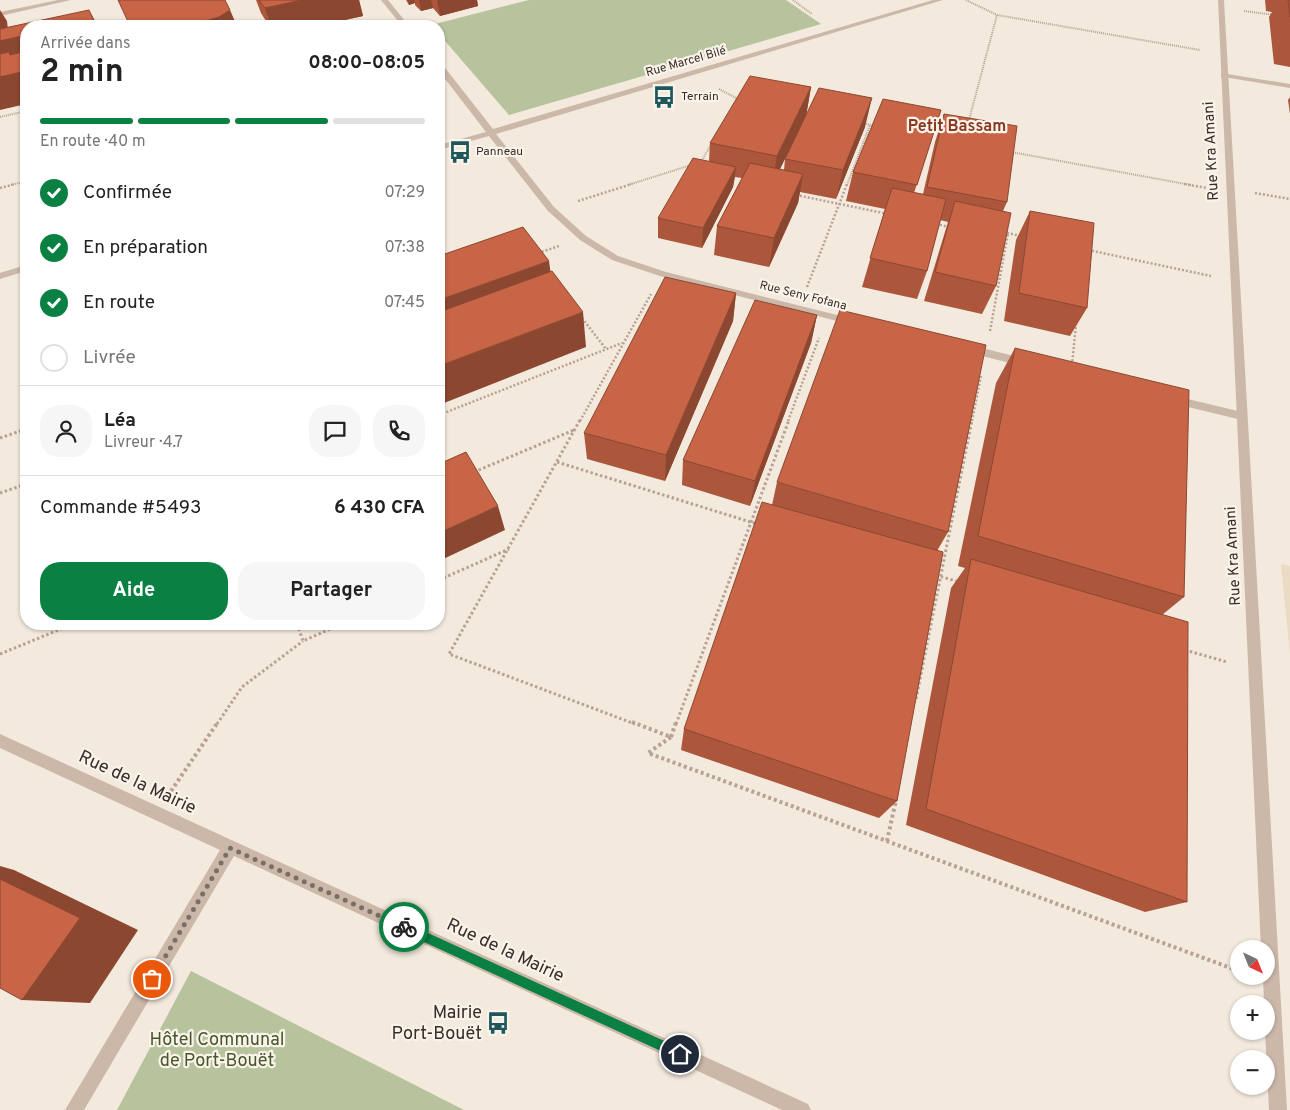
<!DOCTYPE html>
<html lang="fr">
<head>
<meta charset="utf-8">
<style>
  :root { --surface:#fff; --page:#f6f6f6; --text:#222; --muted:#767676; --line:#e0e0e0; --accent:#0b8043 }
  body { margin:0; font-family:Overpass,sans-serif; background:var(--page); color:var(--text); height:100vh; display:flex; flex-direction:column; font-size:19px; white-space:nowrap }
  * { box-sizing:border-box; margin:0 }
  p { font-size:16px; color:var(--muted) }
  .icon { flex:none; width:28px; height:28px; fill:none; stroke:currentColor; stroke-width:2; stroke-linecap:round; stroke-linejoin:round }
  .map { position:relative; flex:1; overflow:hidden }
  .side { position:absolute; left:20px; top:20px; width:425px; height:610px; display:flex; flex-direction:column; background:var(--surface); border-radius:20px; box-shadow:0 1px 4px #0004 }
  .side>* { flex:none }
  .needle { width:32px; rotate:137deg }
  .controls { position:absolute; left:1230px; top:940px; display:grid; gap:10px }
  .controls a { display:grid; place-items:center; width:45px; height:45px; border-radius:50%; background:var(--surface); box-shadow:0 1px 4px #0004; font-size:25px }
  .pin { position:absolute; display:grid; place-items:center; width:42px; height:42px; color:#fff; margin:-21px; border:2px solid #fff; border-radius:50%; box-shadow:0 1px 5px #0007 }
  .courier { position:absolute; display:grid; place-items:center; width:50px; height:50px; margin:-25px; border:4px solid #0b8043; border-radius:50%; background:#fff; color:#222; box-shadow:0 1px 6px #0007 }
  .summary em { font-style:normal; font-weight:700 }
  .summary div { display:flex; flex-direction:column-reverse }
  .summary { display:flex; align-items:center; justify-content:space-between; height:85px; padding:0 20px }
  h1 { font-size:32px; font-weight:700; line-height:38px }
  .bar { display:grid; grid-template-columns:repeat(4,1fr); gap:8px 5px; align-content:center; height:60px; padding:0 20px }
  .bar i { height:6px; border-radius:4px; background:var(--line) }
  .bar .selected { background:var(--accent) }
  .bar p { grid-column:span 4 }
  .line { display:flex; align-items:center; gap:12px; padding:0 20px; border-top:1px solid var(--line) }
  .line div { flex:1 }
  .round { display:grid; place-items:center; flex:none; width:52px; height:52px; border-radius:20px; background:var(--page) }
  ol { padding:0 20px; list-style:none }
  li { display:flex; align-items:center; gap:15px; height:55px }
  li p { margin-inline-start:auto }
  li .icon { padding:5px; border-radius:50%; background:var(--accent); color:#fff; stroke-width:4 }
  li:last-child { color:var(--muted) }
  li i { width:28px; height:28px; border:2px solid var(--line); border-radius:50% }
  .cta { display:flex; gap:10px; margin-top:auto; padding:10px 20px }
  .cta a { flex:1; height:58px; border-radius:20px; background:var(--accent); color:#fff; font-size:20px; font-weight:700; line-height:58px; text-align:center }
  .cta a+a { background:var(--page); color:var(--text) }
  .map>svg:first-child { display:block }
  .green { fill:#b6c39d }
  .plaza { fill:#ebdac4 }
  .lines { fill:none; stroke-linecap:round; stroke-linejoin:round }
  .path-far3 { stroke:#b7a293; stroke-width:2; stroke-dasharray:1 1; stroke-linecap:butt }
  .path-far2 { stroke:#b7a293; stroke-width:2.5; stroke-dasharray:2 2; stroke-linecap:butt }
  .path-far1 { stroke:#b7a293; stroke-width:3; stroke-dasharray:2.5 2.5; stroke-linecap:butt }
  .path { stroke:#b7a293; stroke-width:4; stroke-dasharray:3 3; stroke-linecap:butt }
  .minor { fill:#ccb8a9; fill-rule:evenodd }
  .tertiary { fill:#ccb8a9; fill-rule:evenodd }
  .wall { fill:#ac573c }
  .shaded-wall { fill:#8c4731 }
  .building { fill:#c86546; stroke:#8c4731 }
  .route { fill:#0b8043 }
  .done { stroke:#796f68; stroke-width:5; stroke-dasharray:0 9 }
  .labels { text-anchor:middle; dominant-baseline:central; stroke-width:4.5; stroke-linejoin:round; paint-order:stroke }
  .far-street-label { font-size:12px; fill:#382e29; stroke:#faf3ea }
  .far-poi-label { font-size:12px; fill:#382e29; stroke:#faf3ea; text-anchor:start }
  .street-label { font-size:15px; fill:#382e29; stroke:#faf3ea }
  .far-district-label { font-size:16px; font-weight:bold; fill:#893920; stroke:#faf3ea }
  .near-street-label { font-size:18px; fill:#382e29; stroke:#faf3ea }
  .near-poi-label { font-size:18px; fill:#382e29; stroke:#faf3ea; text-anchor:end }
  .near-park-label { font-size:18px; fill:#47572c; stroke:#faf3ea }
</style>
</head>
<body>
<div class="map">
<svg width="1290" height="1110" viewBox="0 0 1290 1110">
  <rect width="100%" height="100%" fill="#f3e9dd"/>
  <!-- green -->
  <path class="green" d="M529,0H786L821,24L509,115L439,34V26L431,25Z
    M191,971L464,1110H117Z"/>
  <!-- plaza -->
  <path class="plaza" d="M1281,564L1290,566V655Z"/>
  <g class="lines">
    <!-- path-far3 -->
    <path class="path-far3" d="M793,0L812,14
      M966,0L997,15L1200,50
      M1244,11L1275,15
      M719,89L740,100
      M0,117L26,111
      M969,120L997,15
      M862,123L875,126
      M1011,152L1191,185
      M701,162L712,143
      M11,185L26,181
      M628,185L691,165
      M847,185L870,125"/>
    <!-- path-far2 -->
    <path class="path-far2" d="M1184,184L1207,188
      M0,188L15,184
      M1255,193L1290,199
      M796,195L888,214
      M578,201L632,184
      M936,224L949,227
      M1007,233L1021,236
      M1088,250L1211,276
      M538,253L559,246
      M807,287L847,184
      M582,318L606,349
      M990,331L1008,233
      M1072,365L1076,324
      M439,415L622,343
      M580,421L651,294
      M788,421L819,338
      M972,421L981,376"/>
    <!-- path-far1 -->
    <path class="path-far1" d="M580,420L449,654L635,724
      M0,438L26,429
      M557,462L757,524
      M474,472L574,430
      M0,493L26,484
      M936,575L959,582
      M439,580L509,549
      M297,624L303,641L342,624
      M1185,650L1227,662
      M0,654L73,624
      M916,699L972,420
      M217,724L242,687L303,641
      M676,724L789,420"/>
    <!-- path -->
    <path class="path" d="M632,722L671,737L648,753L1239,971
      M671,737L676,722
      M171,791L218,722
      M887,841L896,800"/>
    <!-- minor -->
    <path class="minor" d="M58,0H71L0,16V12Z
      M381,0H388L409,26H402Z
      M933,0H943L496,134L554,207L586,236L618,256L666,272L857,320V324L853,325L660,276L612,260L580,240L548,211L489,136L439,150V145L486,132L439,71V64H442L493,129Z
      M1221,73L1290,84V88L1224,77H1221Z
      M26,265V271L0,279V273Z
      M970,345L1026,359L1031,363L1026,367L966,352L965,349Z
      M1171,395L1242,412L1248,416L1242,420L1167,402L1166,399L1167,396Z
      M0,734L808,1104L811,1110H782L234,856L84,1110H65L220,850L0,748Z"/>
    <!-- tertiary -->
    <path class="tertiary" d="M1218,0H1224L1287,1110H1269L1265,1031L1266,1004H1264L1263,976H1266V949H1261Z"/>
  </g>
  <!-- wall -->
  <path class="wall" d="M256,0H359L363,16L317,26H269L261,13Z
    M406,0H477L478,6L440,16L433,8L421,11L415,5V3L409,5Z
    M1265,0H1290V67L1274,64L1269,17L1272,12L1266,11Z
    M811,87L806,116L780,169L784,170L785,159L865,127L836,199L800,192L798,203L769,267L714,255L717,226L742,178L735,177L733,187L702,248L658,238V218L709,161L710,143Z
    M1290,97V114L1288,100Z
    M941,110L914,193L923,194L935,142L944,114L1007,202L1003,211L996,286L982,314L924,301L948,222L940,220L927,271L917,299L862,287L885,209L846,201L853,172Z
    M1030,211L1087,308L1070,336L1004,321L1016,240Z
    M736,293L733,321L665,481L587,459L584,433Z
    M817,315L811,343L750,506L682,485L683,460Z
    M1015,348L1184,597L1162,615L1187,902L1145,912L906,825L951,588L965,568L958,566L996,383Z
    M777,482L948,532L937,551L897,801L879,818L681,750L684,729L772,505Z"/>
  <!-- shaded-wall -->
  <path class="shaded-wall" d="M302,0H359L363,16L317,26H271L265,8Z
    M408,0H414L415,3L409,5Z
    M419,0H431L433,8L421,11Z
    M437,0H477L478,6L440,16Z
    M0,10L7,21L9,39L0,41Z
    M89,10L98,26H96Z
    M230,10L237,26H188Z
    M26,35V104L0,110V41Z
    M811,87L806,116L772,185L777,156Z
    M872,98L865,127L836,199L843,170Z
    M736,167L733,187L702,248L703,228Z
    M803,174L798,203L769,267L774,238Z
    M549,261L554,297L439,340V300Z
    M736,293L733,321L665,481L666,455Z
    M583,312L586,347L439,405V366Z
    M817,315L811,343L750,506L755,481Z
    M498,506L505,530L439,561V533Z
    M0,866L14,870L138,930L90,1003L22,1000L0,879Z"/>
  <!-- building -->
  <path class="building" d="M118,0H225L230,10L219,17L188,26H130Z
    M259,0H302L265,8Z
    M1288,0H1290V17Z
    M89,10L96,26H26V35L0,41V29Z
    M26,51V71L0,77V54L9,52L10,55Z
    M750,76L811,87L777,156L710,143Z
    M819,88L872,98L843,170L785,159Z
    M883,99L941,110L917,185L853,172Z
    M944,114L1017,126L1007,202L927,187Z
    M693,158L736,167L703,228L658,218Z
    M750,163L803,174L774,238L717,226Z
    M892,188L946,199L927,271L870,258Z
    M955,201L1011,213L996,286L935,272Z
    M1030,211L1094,223L1087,308L1019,293Z
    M523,227L549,261L439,300V256Z
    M552,271L583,312L439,366V312Z
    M665,277L736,293L666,455L584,433Z
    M755,300L817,315L755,481L683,460Z
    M840,310L986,345L948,532L777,482Z
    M1015,348L1189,390L1184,597L978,536Z
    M466,452L498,506L439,533V464Z
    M762,502L943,552L897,801L684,729Z
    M971,559L1188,622L1187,902L926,809Z
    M0,879L80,918L22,1000L0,988Z"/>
  <!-- route -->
  <path class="route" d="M404,922L684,1050L686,1054L684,1058L680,1060L676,1058L400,931L399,927L400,924Z"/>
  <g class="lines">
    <!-- done -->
    <path class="done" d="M152,979L230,848L404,927"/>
  </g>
  <!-- icons -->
  <defs>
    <symbol id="bus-bare" viewBox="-9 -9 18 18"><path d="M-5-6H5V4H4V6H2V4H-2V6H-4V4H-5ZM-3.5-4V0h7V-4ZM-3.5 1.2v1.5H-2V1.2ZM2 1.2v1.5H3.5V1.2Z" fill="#1d575b" stroke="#faf3ea" stroke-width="2.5" paint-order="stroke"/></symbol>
  </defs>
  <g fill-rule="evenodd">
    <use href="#bus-bare" x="648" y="81" width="32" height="32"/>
    <use href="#bus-bare" x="444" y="136" width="32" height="32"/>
    <use href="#bus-bare" x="482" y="1007" width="32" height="32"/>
  </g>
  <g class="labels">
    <!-- far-street labels -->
    <g class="far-street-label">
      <text transform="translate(686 62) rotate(-16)">Rue Marcel Bilé</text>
      <text transform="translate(803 296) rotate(14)">Rue Seny Fofana</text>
    </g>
    <!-- far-poi labels -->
    <g class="far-poi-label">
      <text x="681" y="97">Terrain</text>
      <text x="476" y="152">Panneau</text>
    </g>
    <!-- street labels -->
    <g class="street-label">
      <text transform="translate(1212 151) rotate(-93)">Rue Kra Amani</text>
      <text transform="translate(1234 556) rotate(-93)">Rue Kra Amani</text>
    </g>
    <!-- far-district labels -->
    <g class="far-district-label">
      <text x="957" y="127">Petit Bassam</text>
    </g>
    <!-- near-street labels -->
    <g class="near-street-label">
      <text transform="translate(137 783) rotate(25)">Rue de la Mairie</text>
      <text transform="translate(505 951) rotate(25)">Rue de la Mairie</text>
    </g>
    <!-- near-poi labels -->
    <g class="near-poi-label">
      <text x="482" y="1013">Mairie<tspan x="482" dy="21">Port-Bouët</tspan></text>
    </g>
    <!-- near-park labels -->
    <g class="near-park-label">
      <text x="217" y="1040">Hôtel Communal<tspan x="217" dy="21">de Port-Bouët</tspan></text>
    </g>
  </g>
</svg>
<div class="controls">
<a><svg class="needle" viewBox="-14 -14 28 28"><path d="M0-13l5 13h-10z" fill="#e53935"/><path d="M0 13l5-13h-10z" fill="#767676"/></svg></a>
<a>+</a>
<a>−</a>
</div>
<div class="pin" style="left:152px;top:979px;background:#ea580c"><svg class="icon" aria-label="bag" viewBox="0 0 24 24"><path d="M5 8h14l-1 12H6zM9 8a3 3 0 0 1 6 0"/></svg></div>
<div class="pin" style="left:680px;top:1054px;background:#1f2937"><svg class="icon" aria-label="home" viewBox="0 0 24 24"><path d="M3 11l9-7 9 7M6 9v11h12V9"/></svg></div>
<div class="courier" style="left:404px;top:927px"><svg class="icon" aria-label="bike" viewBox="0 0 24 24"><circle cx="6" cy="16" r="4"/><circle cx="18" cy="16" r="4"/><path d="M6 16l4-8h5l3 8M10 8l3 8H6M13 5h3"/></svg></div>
<section class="side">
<div class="summary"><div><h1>2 min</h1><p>Arrivée dans</p></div><em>08:00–08:05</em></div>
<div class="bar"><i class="selected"></i><i class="selected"></i><i class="selected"></i><i></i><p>En route · 40 m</p></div>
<ol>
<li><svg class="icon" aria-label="check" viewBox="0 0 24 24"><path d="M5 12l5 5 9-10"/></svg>Confirmée<p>07:29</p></li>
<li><svg class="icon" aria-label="check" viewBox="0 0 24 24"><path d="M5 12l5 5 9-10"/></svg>En préparation<p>07:38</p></li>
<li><svg class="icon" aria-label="check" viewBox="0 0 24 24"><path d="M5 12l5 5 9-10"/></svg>En route<p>07:45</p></li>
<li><i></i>Livrée</li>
</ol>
<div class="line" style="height:90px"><a class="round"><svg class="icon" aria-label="person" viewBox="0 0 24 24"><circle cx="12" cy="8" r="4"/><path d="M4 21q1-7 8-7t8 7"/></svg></a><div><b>Léa</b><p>Livreur · 4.7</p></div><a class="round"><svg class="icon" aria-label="chat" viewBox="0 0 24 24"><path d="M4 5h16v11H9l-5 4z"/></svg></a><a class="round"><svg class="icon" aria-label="phone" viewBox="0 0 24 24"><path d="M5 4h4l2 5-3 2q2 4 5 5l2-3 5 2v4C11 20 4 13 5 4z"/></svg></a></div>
<div class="line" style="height:65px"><div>Commande #5493</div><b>6 430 CFA</b></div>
<div class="cta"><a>Aide</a><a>Partager</a></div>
</section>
</div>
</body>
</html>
